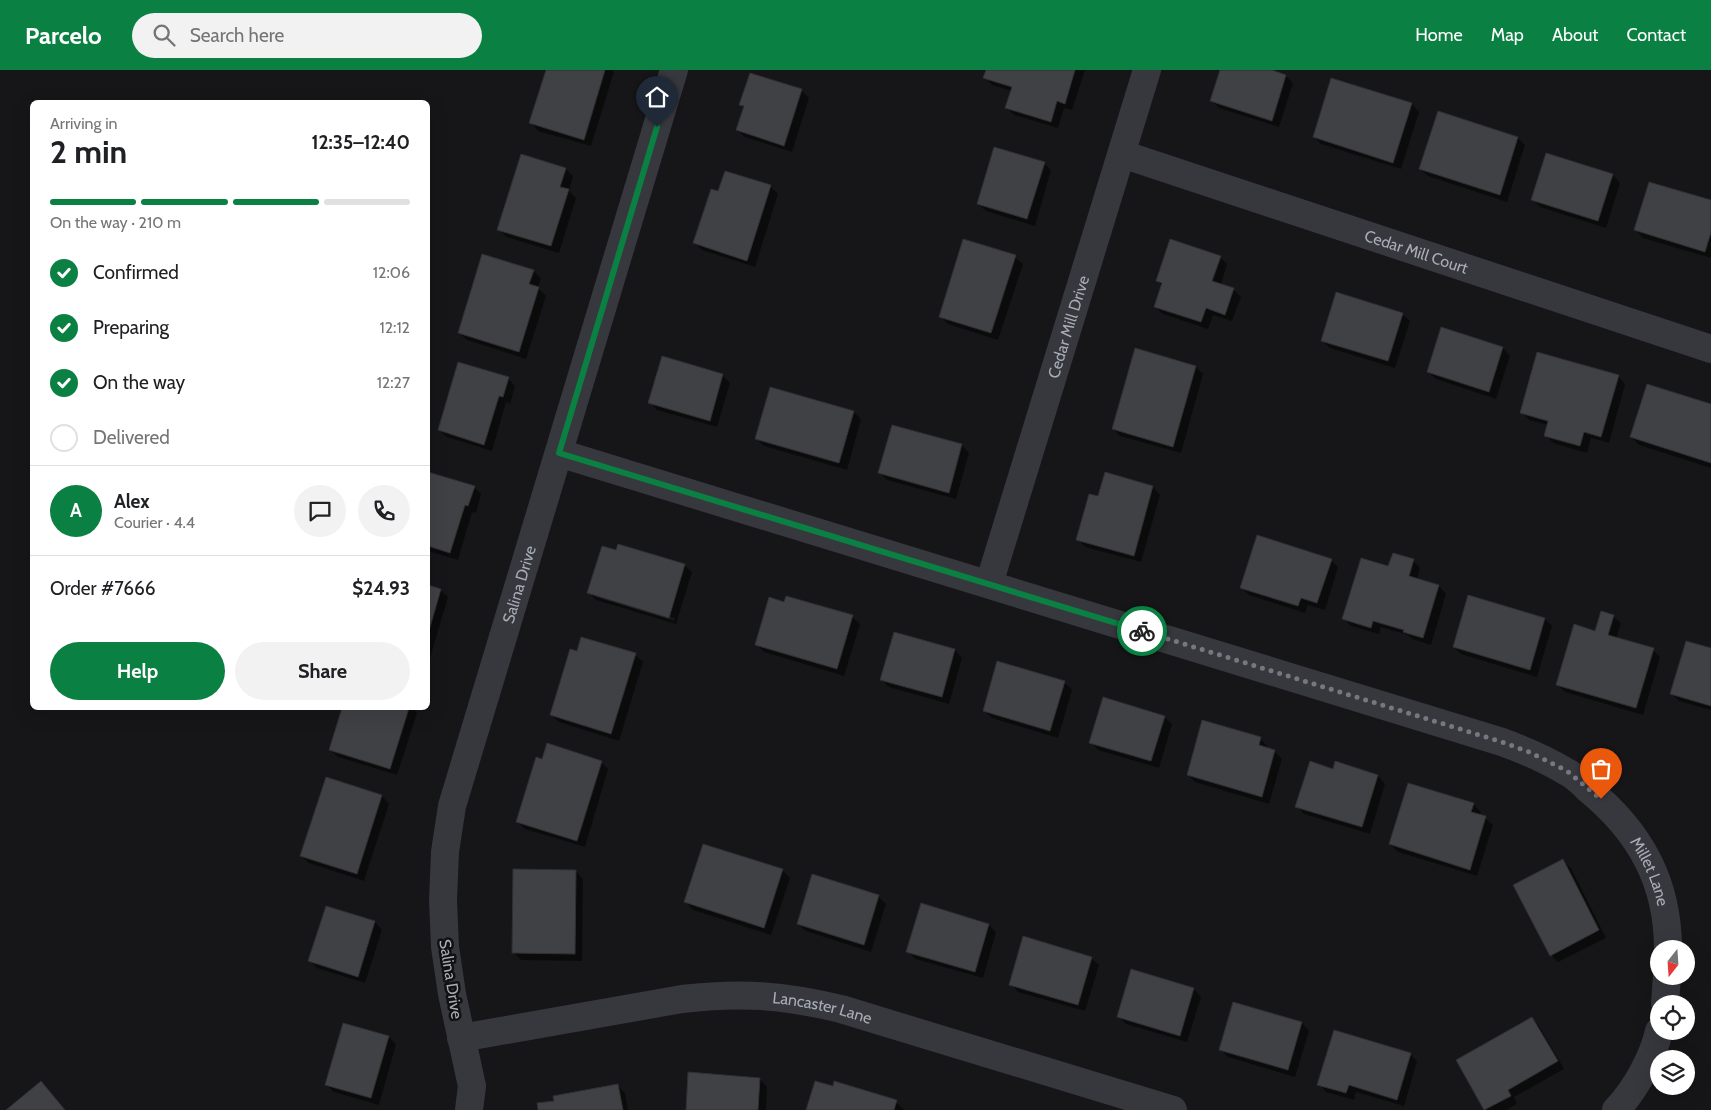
<!DOCTYPE html>
<html lang="en">
<head>
<meta charset="utf-8">
<style>
  :root { --surface:#fff; --page:#f2f2f2; --text:#202124; --muted:#757577; --line:#e0e0e0; --accent:#0b8043 }
  body { margin:0; font-family:Cabin,sans-serif; background:var(--page); color:var(--text); height:100vh; display:flex; flex-direction:column; font-size:19px; white-space:nowrap }
  * { box-sizing:border-box; margin:0 }
  p { font-size:16px; color:var(--muted) }
  .icon { flex:none; width:28px; height:28px; fill:none; stroke:currentColor; stroke-width:2; stroke-linecap:round; stroke-linejoin:round }
  .map { position:relative; flex:1; overflow:hidden }
  .details { position:absolute; left:30px; top:30px; width:400px; height:610px; display:flex; flex-direction:column; background:var(--surface); border-radius:8px; box-shadow:0 5px 20px #0002 }
  .details>* { flex:none }
  .needle { width:32px; rotate:197deg }
  .controls { position:absolute; left:1650px; top:870px; display:grid; gap:10px }
  .controls a { display:grid; place-items:center; width:45px; height:45px; border-radius:50%; background:var(--surface); box-shadow:0 5px 20px #0002; font-size:25px }
  .pin { position:absolute; display:grid; place-items:center; width:42px; height:42px; color:#fff; margin:-51px -21px; border-radius:50% 50% 50% 0; rotate:-45deg; box-shadow:0 0 5px #0007 }
  .pin .icon { rotate:45deg }
  .courier { position:absolute; display:grid; place-items:center; width:50px; height:50px; margin:-25px; border:4px solid #0b8043; border-radius:50%; background:#fff; color:#222; box-shadow:0 1px 6px #0007 }
  .headline em { font-style:normal; font-weight:800 }
  .headline div { display:flex; flex-direction:column-reverse }
  .headline { display:flex; align-items:center; justify-content:space-between; height:85px; padding:0 20px }
  h1 { font-size:32px; font-weight:800; line-height:38px }
  .bar { display:grid; grid-template-columns:repeat(4,1fr); gap:8px 5px; align-content:center; height:60px; padding:0 20px }
  .bar i { height:6px; border-radius:4px; background:var(--line) }
  .bar .selected { background:var(--accent) }
  .bar p { grid-column:span 4 }
  .line { display:flex; align-items:center; gap:12px; padding:0 20px; border-top:1px solid var(--line) }
  .line div { flex:1 }
  .round { display:grid; place-items:center; flex:none; width:52px; height:52px; border-radius:26px; background:var(--page) }
  ol { padding:0 20px; list-style:none }
  li { display:flex; align-items:center; gap:15px; height:55px }
  li p { margin-inline-start:auto }
  li .icon { padding:5px; border-radius:50%; background:var(--accent); color:#fff; stroke-width:4 }
  li:last-child { color:var(--muted) }
  li i { width:28px; height:28px; border:2px solid var(--line); border-radius:50% }
  .action { display:flex; gap:10px; margin-top:auto; padding:10px 20px }
  .action a { flex:1; height:58px; border-radius:30px; background:var(--accent); color:#fff; font-size:20px; font-weight:800; line-height:58px; text-align:center }
  .action a+a { background:var(--page); color:var(--text) }
  header { display:flex; align-items:center; gap:30px; box-sizing:border-box; height:70px; padding:0 25px; background:var(--accent); color:#fff }
  header strong { font-size:24px }
  nav { display:flex; gap:28px; margin-inline-start:auto; font-size:18px }
  .search { width:350px; height:45px; background:var(--page); display:flex; align-items:center; gap:12px; box-sizing:border-box; padding:0 18px; border-radius:28px; color:var(--muted); font-size:19px }
  .map>svg:first-child { display:block }
  .shadow { fill:#0007; fill-rule:evenodd }
  .building { fill:#404145; stroke:#303034 }
  .lines { fill:none; stroke-linecap:round; stroke-linejoin:round }
  .minor { stroke:#37383d; stroke-width:28 }
  .done { stroke:#757880; stroke-width:5; stroke-dasharray:0 9 }
  .route { stroke:#0b8043; stroke-width:6 }
  .labels { text-anchor:middle; dominant-baseline:central; stroke-width:5; stroke-linejoin:round; paint-order:stroke }
  .street-label { font-size:16px; fill:#a8adb8; stroke:#111113 }
</style>
</head>
<body>
<header>
<strong>Parcelo</strong>
<div class="search"><svg class="icon" aria-label="search" viewBox="0 0 24 24"><circle cx="10" cy="10" r="6"/><path d="M15 15l6 6"/></svg>Search here</div>
<nav><a>Home</a><a>Map</a><a>About</a><a>Contact</a></nav>
</header>
<div class="map">
<svg width="1711" height="1040" viewBox="0 0 1711 1040">
  <rect width="100%" height="100%" fill="#161618"/>
  <!-- shadow -->
  <path class="shadow" d="M547,0H612L614,2L591,76L538,61L531,53Z
    M987,0H1085L1072,40L1064,38L1058,58L1014,45L1007,38L1012,21L992,15L985,7Z
    M1221,0H1268L1286,6L1293,13L1279,57L1219,38L1212,31Z
    M801,20L809,28L792,82L745,67L737,60L745,38L741,34Z
    M1412,34L1419,42L1401,99L1321,74L1314,67Z
    M1518,68L1525,75L1507,132L1428,106L1420,99Z
    M1547,85L1613,105L1620,113L1606,158L1540,137L1533,130Z
    M1044,93L1051,100L1035,156L986,141L978,134Z
    M566,99L573,106L569,121L576,128L559,183L506,167L499,159Z
    M770,116L778,124L755,197L702,180L695,173L719,123Z
    M1711,131V188L1643,168L1636,160Z
    M1015,187L1023,194L998,270L948,254L940,246Z
    M1220,187L1227,194L1221,215L1233,219L1241,227L1232,251L1213,245L1208,259L1163,244L1155,237L1162,216L1157,211Z
    M533,201L541,208L538,218L546,226L526,289L467,270L459,263Z
    M1402,244L1410,251L1395,298L1330,278L1322,271Z
    M1442,259L1503,278L1510,286L1496,329L1436,309L1428,302Z
    M1136,280L1196,297L1203,304L1181,383L1120,366L1113,359Z
    M722,305L730,313L717,357L657,340L650,332Z
    M1618,306L1625,314L1609,373L1591,368L1587,383L1553,373L1546,365L1548,355L1529,350L1522,342Z
    M508,308L515,316L510,334L506,332L492,381L447,367L439,360Z
    M1711,336V398L1639,375L1631,367Z
    M854,342L861,349L847,400L764,376L756,369Z
    M962,375L969,383L956,429L887,410L880,403Z
    M428,403L474,417L481,424L476,443L472,442L458,490L428,481Z
    M1153,417L1160,425L1141,492L1085,477L1078,469L1099,428Z
    M1331,490L1338,497L1325,540L1308,535L1305,543L1249,525L1241,517Z
    M1413,490L1420,498L1417,509L1439,516L1446,524L1431,575L1412,569L1408,565L1381,557L1379,564L1351,556L1343,548L1389,498Z
    M684,495L692,502L676,554L596,530L589,523ZM596,524L675,548L674,551L596,527Z
    M428,516L440,520L448,527L428,595Z
    M785,533L852,547L860,554L844,606L764,582L757,575Z
    M1613,546L1621,553L1616,569L1653,580L1660,587L1643,645L1565,622L1557,614L1596,562Z
    M1545,549L1552,556L1537,607L1461,584L1454,577Z
    M895,563L955,580L962,588L949,634L889,617L882,610Z
    M1711,579V640L1679,631L1672,624Z
    M635,585L643,592L619,671L559,652L551,645Z
    M1064,612L1072,620L1058,668L992,648L984,641Z
    M343,638H412L417,643L397,705L338,687L330,680Z
    M1164,647L1172,654L1159,698L1098,680L1091,672Z
    M1260,668L1267,676V679L1275,682L1282,689L1269,734L1195,712L1188,705Z
    M601,692L608,699L585,777L525,759L517,752Z
    M1336,693L1378,706L1385,714L1370,764L1304,744L1297,736L1334,700Z
    M327,708L382,726L389,734L364,811L309,793L301,786Z
    M1473,734L1481,742L1480,746L1485,748L1493,755L1477,806L1398,782L1390,774Z
    M1563,791L1571,798L1606,868L1558,892L1551,885Z
    M782,800L790,808L771,865L693,840L686,832Z
    M576,801L583,809L582,891L521,890L513,882Z
    M813,806L879,827L886,834L871,882L806,861L798,854Z
    M375,852L382,860L365,913L317,898L310,891Z
    M989,855L996,862L983,908L915,889L908,881Z
    M1091,888L1099,895L1085,941L1018,922L1011,914Z
    M1132,901L1194,919L1201,927L1187,972L1126,954L1119,947Z
    M1532,948L1539,956L1564,999L1514,1027L1517,1034L1506,1040H1486L1457,990Z
    M1302,953L1309,961L1295,1007L1228,987L1221,980Z
    M389,967L396,974L379,1035L334,1022L326,1014Z
    M1410,984L1417,991L1404,1036L1356,1022L1354,1030L1326,1022L1319,1014Z
    M760,1009L767,1017L766,1040H687Z
    M618,1016L625,1023L628,1040H540Z
    M896,1032L904,1040H808Z"/>
  <!-- building -->
  <path class="building" d="M546,0H605L584,70L529,53Z
    M986,0H1075L1065,34L1057,31L1051,52L1005,38L1012,17L983,8Z
    M1220,0H1272L1286,5L1272,51L1210,31Z
    M750,3L802,19L784,76L736,60L744,36L739,35Z
    M1331,8L1412,33L1393,93L1313,67Z
    M1438,41L1518,67L1500,125L1419,99Z
    M994,77L1045,92L1027,149L977,134Z
    M1546,83L1613,104L1598,151L1531,130Z
    M521,84L566,98L560,117L569,119L551,176L497,160Z
    M725,101L771,115L747,191L693,173L711,119L718,121Z
    M1649,112L1711,130V162L1705,182L1634,160Z
    M963,169L1016,185L991,263L939,247Z
    M1170,169L1221,186L1212,211L1234,218L1225,245L1206,238L1201,252L1154,237L1162,213L1156,211Z
    M482,184L534,200L529,214L539,217L519,282L458,263Z
    M1336,222L1403,243L1388,291L1321,271Z
    M1441,257L1503,277L1489,322L1427,302Z
    M1135,278L1196,296L1173,377L1112,359Z
    M1537,282L1619,305L1601,367L1584,362L1580,376L1544,366L1548,351L1520,343Z
    M662,286L723,304L710,351L648,333Z
    M458,292L509,307L503,327L499,326L484,375L438,360Z
    M1647,314L1711,334V393L1630,367Z
    M770,317L854,341L839,393L755,369Z
    M892,355L962,374L949,423L878,403Z
    M428,402L475,416L468,436L465,435L450,483L428,476Z
    M1105,402L1153,416L1134,486L1076,470L1089,424L1098,426Z
    M1257,465L1332,489L1317,533L1301,528L1298,536L1240,518Z
    M618,474L685,494L669,548L587,523L602,476L616,480Z
    M1393,483L1414,489L1409,506L1439,515L1423,568L1403,562L1404,560L1373,551L1371,558L1342,549L1361,488L1388,496Z
    M428,515L441,519L428,564Z
    M1468,525L1545,548L1530,600L1453,577Z
    M786,526L853,545L837,599L755,575L769,527L784,532Z
    M1601,541L1614,545L1608,565L1654,578L1636,638L1556,615L1574,554L1595,561Z
    M894,562L955,579L942,627L880,610Z
    M581,567L636,583L611,664L550,645L570,579L577,581Z
    M1686,571L1711,578V636L1670,624Z
    M997,591L1065,611L1050,661L983,641Z
    M1103,627L1165,646L1151,691L1089,673Z
    M342,638H409L390,699L329,680Z
    M1202,650L1261,667L1259,675L1275,680L1262,727L1187,705Z
    M547,673L602,691L577,771L516,752L536,687L542,689Z
    M1310,691L1333,699L1335,691L1378,705L1362,757L1295,737Z
    M326,707L382,725L357,804L300,786Z
    M1408,713L1474,733L1471,742L1486,746L1470,800L1389,774Z
    M703,774L783,799L764,858L684,832Z
    M1563,789L1599,860L1550,886L1513,815Z
    M513,799L576,800L575,884L512,883Z
    M812,804L879,825L864,875L797,854Z
    M921,833L989,854L975,902L906,882Z
    M326,836L375,851L358,907L308,891Z
    M1023,866L1092,887L1078,935L1009,915Z
    M1131,899L1194,918L1180,966L1117,947Z
    M1233,932L1302,952L1288,1000L1219,980Z
    M1532,947L1558,991L1508,1020L1511,1026L1484,1040L1456,990Z
    M343,953L389,966L371,1028L325,1015Z
    M1334,960L1411,983L1397,1030L1349,1015L1346,1023L1317,1015Z
    M688,1002L760,1008L758,1040H686Z
    M41,1011L65,1040H6Z
    M815,1011L833,1016L834,1011L897,1030L894,1040H806Z
    M618,1014L623,1040H538L537,1033L554,1031L553,1026Z"/>
  <g class="lines">
    <!-- minor -->
    <g class="minor">
      <path id="s1" d="M1122,84L1711,279"/>
      <path id="s2" d="M559,383L1502,672C1524,680 1545,689 1565,701C1574,705 1582,713 1589,720C1640,762 1668,812 1668,879"/>
      <path id="s3" d="M989,514L1147,0"/>
      <path d="M1665,934L1667,906"/>
      <path id="s4" d="M461,968L682,929C742,922 783,925 841,939L1173,1040"/>
      <path id="s5" d="M469,1040L472,1016L452,924L445,877L443,830L445,782L452,736L674,0"/>
      <path d="M1616,1040C1635,1020 1653,988 1659,961"/>
    </g>
  </g>
  <g class="lines">
    <!-- done -->
    <path class="done" d="M1142,561L1502,672L1529,682L1567,701L1601,729"/>
    <!-- route -->
    <path class="route" d="M657,57L559,383L1142,561"/>
  </g>
  <g class="labels">
    <!-- street labels -->
    <g class="street-label">
      <text stroke="none"><textPath href="#s1" startOffset="310">Cedar Mill Court</textPath></text>
      <text stroke="none"><textPath href="#s3" startOffset="269">Cedar Mill Drive</textPath></text>
      <text stroke="none"><textPath href="#s5" startOffset="539">Salina Drive</textPath></text>
      <text stroke="none"><textPath href="#s2" startOffset="1190">Millet Lane</textPath></text>
      <text transform="translate(451 909) rotate(81)">Salina Drive</text>
      <text stroke="none"><textPath href="#s4" startOffset="366">Lancaster Lane</textPath></text>
    </g>
  </g>
</svg>
<div class="controls">
<a><svg class="needle" viewBox="-14 -14 28 28"><path d="M0-13l5 13h-10z" fill="#e53935"/><path d="M0 13l5-13h-10z" fill="#757577"/></svg></a>
<a><svg class="icon" aria-label="locate" viewBox="0 0 24 24"><circle cx="12" cy="12" r="6"/><path d="M12 2v4M12 18v4M2 12h4M18 12h4"/></svg></a>
<a><svg class="icon" aria-label="layers" viewBox="0 0 24 24"><path d="M12 4l9 5-9 5-9-5zM3 14l9 5 9-5"/></svg></a>
</div>
<div class="pin" style="left:1601px;top:729px;background:#ea580c"><svg class="icon" aria-label="bag" viewBox="0 0 24 24"><path d="M5 8h14l-1 12H6zM9 8a3 3 0 0 1 6 0"/></svg></div>
<div class="pin" style="left:657px;top:57px;background:#1f2937"><svg class="icon" aria-label="home" viewBox="0 0 24 24"><path d="M3 11l9-7 9 7M6 9v11h12V9"/></svg></div>
<div class="courier" style="left:1142px;top:561px"><svg class="icon" aria-label="bike" viewBox="0 0 24 24"><circle cx="6" cy="16" r="4"/><circle cx="18" cy="16" r="4"/><path d="M6 16l4-8h5l3 8M10 8l3 8H6M13 5h3"/></svg></div>
<section class="details">
<div class="headline"><div><h1>2 min</h1><p>Arriving in</p></div><em>12:35–12:40</em></div>
<div class="bar"><i class="selected"></i><i class="selected"></i><i class="selected"></i><i></i><p>On the way · 210 m</p></div>
<ol>
<li><svg class="icon" aria-label="check" viewBox="0 0 24 24"><path d="M5 12l5 5 9-10"/></svg>Confirmed<p>12:06</p></li>
<li><svg class="icon" aria-label="check" viewBox="0 0 24 24"><path d="M5 12l5 5 9-10"/></svg>Preparing<p>12:12</p></li>
<li><svg class="icon" aria-label="check" viewBox="0 0 24 24"><path d="M5 12l5 5 9-10"/></svg>On the way<p>12:27</p></li>
<li><i></i>Delivered</li>
</ol>
<div class="line" style="height:90px"><b class="round" style="background:var(--accent);color:#fff">A</b><div><b>Alex</b><p>Courier · 4.4</p></div><a class="round"><svg class="icon" aria-label="chat" viewBox="0 0 24 24"><path d="M4 5h16v11H9l-5 4z"/></svg></a><a class="round"><svg class="icon" aria-label="phone" viewBox="0 0 24 24"><path d="M5 4h4l2 5-3 2q2 4 5 5l2-3 5 2v4C11 20 4 13 5 4z"/></svg></a></div>
<div class="line" style="height:65px"><div>Order #7666</div><b>$24.93</b></div>
<div class="action"><a>Help</a><a>Share</a></div>
</section>
</div>
</body>
</html>
